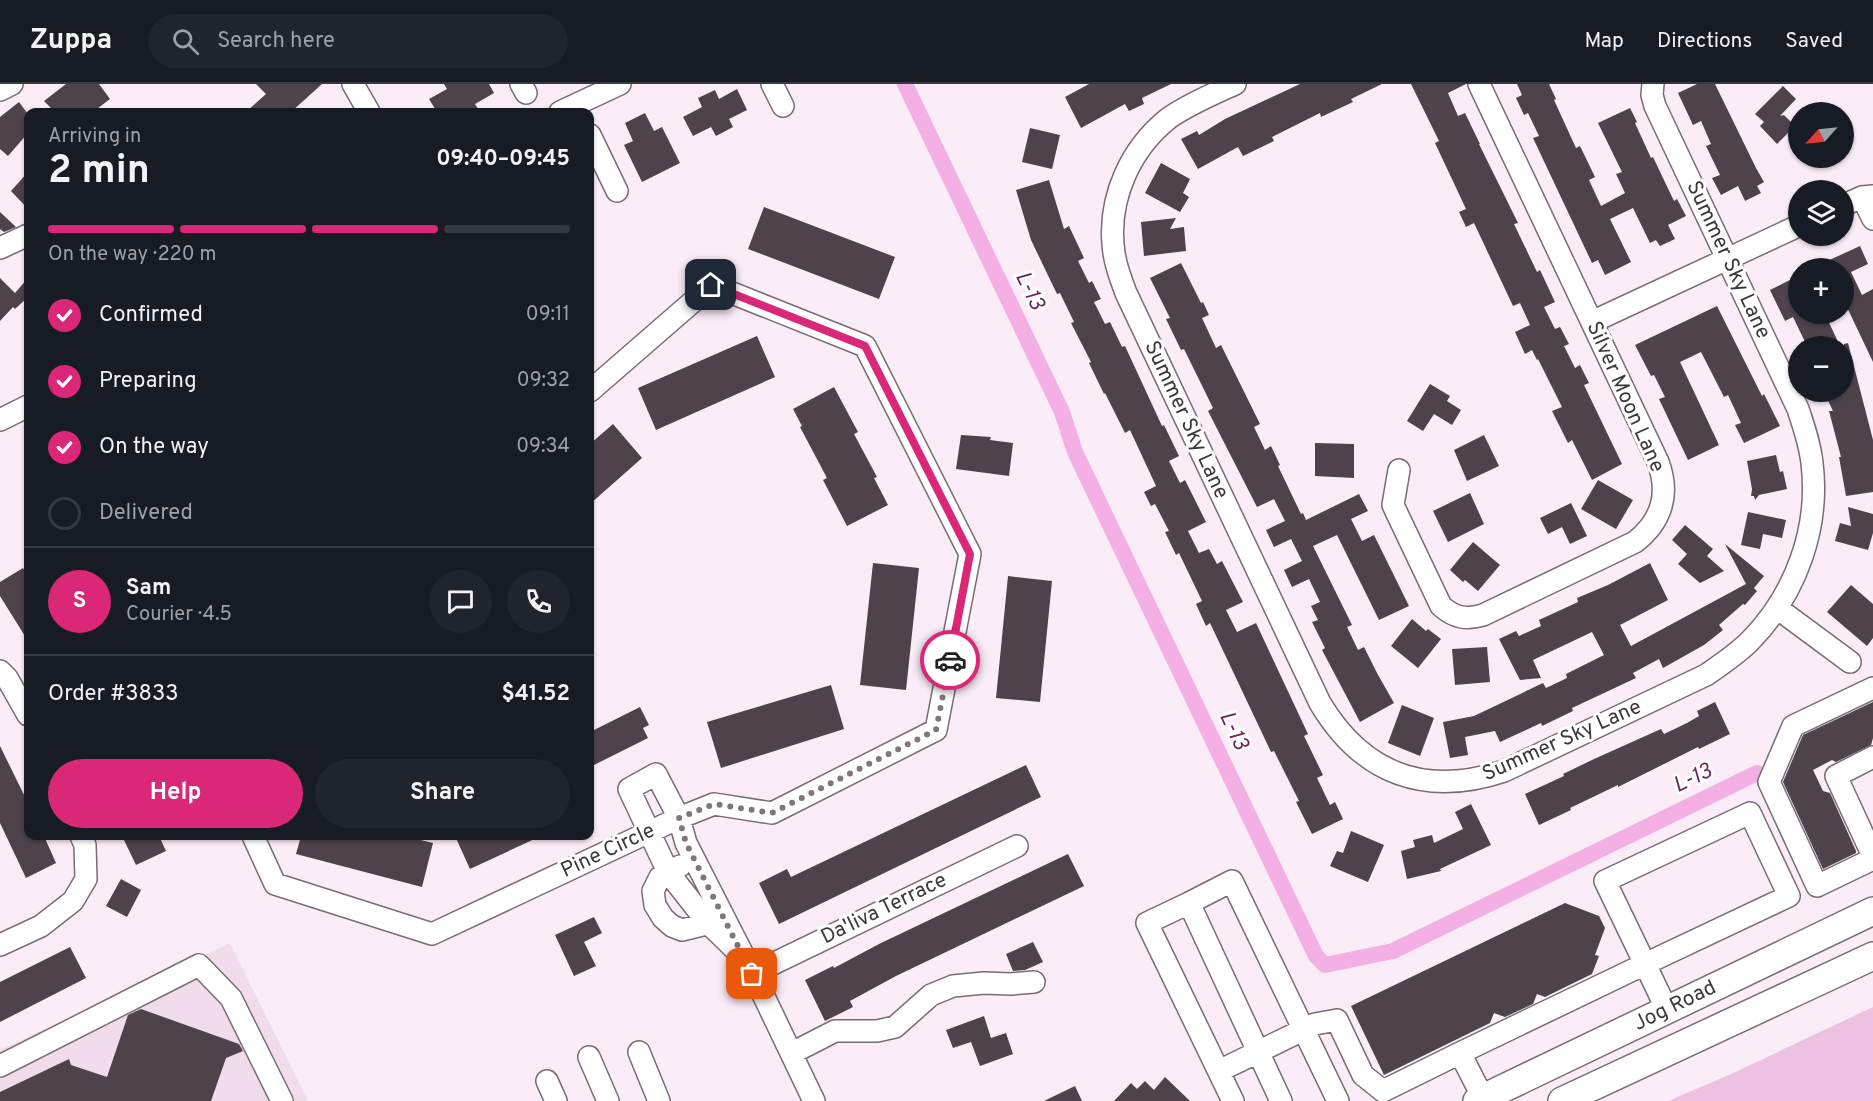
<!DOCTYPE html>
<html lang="en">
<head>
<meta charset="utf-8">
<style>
  :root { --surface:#171b24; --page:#20242c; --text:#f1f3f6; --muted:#9ea1a6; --line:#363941; --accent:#db2777 }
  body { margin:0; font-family:Overpass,sans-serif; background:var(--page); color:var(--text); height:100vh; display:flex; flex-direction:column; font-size:22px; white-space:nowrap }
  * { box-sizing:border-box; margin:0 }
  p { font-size:20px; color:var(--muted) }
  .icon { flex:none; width:33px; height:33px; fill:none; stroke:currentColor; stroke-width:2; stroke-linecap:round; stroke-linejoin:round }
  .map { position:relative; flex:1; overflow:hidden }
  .details { position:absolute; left:24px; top:24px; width:570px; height:732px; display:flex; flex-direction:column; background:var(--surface); border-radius:12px; box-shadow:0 2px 4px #0004 }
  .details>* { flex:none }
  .needle { width:39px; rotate:243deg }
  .controls { position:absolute; left:1788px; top:18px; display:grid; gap:12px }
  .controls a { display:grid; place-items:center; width:66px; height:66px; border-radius:50%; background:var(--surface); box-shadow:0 2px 4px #0004; font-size:30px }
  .pin { position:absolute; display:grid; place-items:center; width:51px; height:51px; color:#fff; margin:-26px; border-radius:12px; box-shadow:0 3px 9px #0006 }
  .courier { position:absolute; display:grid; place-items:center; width:60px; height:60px; margin:-30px; border:4px solid #db2777; border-radius:50%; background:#fff; color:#222; box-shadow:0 2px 8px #0007 }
  .summary em { font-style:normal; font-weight:700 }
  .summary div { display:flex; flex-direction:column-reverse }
  .summary { display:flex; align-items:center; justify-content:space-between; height:102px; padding:0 24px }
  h1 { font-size:39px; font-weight:700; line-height:45px }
  .bar { display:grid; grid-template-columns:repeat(4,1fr); gap:9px 6px; align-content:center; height:72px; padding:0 24px }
  .bar i { height:8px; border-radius:4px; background:var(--line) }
  .bar .on { background:var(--accent) }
  .bar p { grid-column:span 4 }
  .line { display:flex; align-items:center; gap:15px; padding:0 24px; border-top:2px solid var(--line) }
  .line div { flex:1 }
  .round { display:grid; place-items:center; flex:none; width:63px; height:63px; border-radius:32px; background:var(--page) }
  ol { padding:0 24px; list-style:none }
  li { display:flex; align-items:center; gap:18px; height:66px }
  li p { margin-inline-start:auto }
  li .icon { padding:6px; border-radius:50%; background:var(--accent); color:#fff; stroke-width:4 }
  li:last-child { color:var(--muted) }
  li i { width:33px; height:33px; border:3px solid var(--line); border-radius:50% }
  .action { display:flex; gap:12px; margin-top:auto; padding:12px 24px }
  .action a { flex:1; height:69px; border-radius:36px; background:var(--accent); color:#fff; font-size:24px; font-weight:700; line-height:69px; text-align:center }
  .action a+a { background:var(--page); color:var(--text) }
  header { display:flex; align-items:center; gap:36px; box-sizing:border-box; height:84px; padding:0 30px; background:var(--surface); border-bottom:2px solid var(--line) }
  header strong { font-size:28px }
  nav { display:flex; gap:33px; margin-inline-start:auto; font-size:21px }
  .search { width:420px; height:54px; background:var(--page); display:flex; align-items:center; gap:15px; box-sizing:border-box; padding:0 21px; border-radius:33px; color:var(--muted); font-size:22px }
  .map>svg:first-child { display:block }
  .built { fill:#f0dceb }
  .green { fill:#edc1e2 }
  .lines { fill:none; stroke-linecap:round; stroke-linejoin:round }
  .canal { stroke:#f4afe4; stroke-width:16 }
  .building { fill:#4e434b }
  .minor-casing { stroke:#796c75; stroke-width:24 }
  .major-casing { stroke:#796c75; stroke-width:30 }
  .minor { stroke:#fff; stroke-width:21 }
  .major { stroke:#fff; stroke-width:27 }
  .done { stroke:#7f777d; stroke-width:6; stroke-dasharray:0 10.8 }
  .route { stroke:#db2777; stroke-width:8 }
  .labels { text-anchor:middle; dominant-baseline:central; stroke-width:6; stroke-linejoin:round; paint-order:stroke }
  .street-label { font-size:21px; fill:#3c373b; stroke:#fff }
  .water-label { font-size:22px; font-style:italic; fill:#6d1f60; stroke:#fff }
</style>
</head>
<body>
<header>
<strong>Zuppa</strong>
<div class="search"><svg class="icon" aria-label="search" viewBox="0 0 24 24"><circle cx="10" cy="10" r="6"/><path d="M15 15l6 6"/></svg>Search here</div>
<nav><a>Map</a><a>Directions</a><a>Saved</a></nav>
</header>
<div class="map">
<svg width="1873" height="1017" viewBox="0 0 1873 1017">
  <rect width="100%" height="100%" fill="#fbedf7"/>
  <!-- built -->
  <path class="built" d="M230,859L308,1017H0V966Z"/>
  <!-- green -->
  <path class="green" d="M1873,923V1017H1668L1731,990Z"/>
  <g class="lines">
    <!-- canal -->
    <path class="canal" d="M905,0L1062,328L1075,368L1316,872L1325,881L1393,867L1757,689"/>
  </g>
  <!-- building -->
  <path class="building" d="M66,0H99L110,15L93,28H55L44,17Z
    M256,0H322L291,28H246L266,10Z
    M444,0H489L494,9L475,20L480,28H437L429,15L447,5Z
    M1089,0H1171L1142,14L1144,20L1129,27L1125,20L1081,44L1065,13Z
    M1300,0H1382L1351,15L1353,18L1321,33L1320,29L1272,53L1274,57L1243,72L1238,63L1198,85L1181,55L1197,47L1199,51L1225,35Z
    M1411,0H1466L1448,9L1458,32L1465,29L1480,60H1479L1518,139L1514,140L1537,188L1540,186L1555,218L1544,223L1555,245L1560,243L1569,260L1564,262L1575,284L1580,281L1589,299L1584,301L1622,380L1592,396L1572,356L1568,359L1552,327L1562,323L1538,275L1537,276L1532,266L1525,270L1515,248L1530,241L1520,219L1513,222L1474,139L1466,143L1459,128L1466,125L1435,59L1439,57Z
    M1517,0H1549L1556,15L1554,16L1576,64L1580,62L1595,93L1589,96L1601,122L1625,109L1616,90L1622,88L1598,39L1630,24L1637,38L1635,39L1651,74L1653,73L1674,117L1677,115L1686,132L1668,141L1675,155L1660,162L1656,156L1650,159L1633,124L1610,135L1631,178L1605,191L1598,176L1592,179L1533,54L1539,52L1528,29L1524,31L1516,14L1522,11Z
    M1697,0H1715L1756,84L1764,98L1757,102L1761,109L1745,117L1738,102L1721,111L1712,94L1720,91L1706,62L1711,60L1701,37L1693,41L1678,9Z
    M1783,2L1796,15L1780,32L1784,31L1795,42L1777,60L1760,42L1764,38L1755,30Z
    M737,5L747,26L729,35L733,43L716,52L711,43L693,52L683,33L702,23L698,14L715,6L719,15Z
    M19,18L28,30V49L8,72L0,65V33Z
    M645,29L654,47L662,43L680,79L642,98L624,61L633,57L625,39Z
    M1030,44L1060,51L1052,85L1022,78Z
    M1161,79L1190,95L1183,109L1189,113L1180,128L1145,109Z
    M28,88V125L11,107Z
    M1049,96L1064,145L1069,142L1084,174L1078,177L1089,199L1092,197L1101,215L1094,218L1105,240L1110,238L1122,263L1125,262L1162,342L1164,341L1179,372L1169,377L1180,399L1185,396L1206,438L1188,447L1199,469L1209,465L1217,480L1222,477L1243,518L1226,526L1237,548L1256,539L1308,650L1304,652L1323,691L1317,694L1330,721L1335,718L1343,735L1312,750L1296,718L1299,717L1274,667L1271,668L1210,539L1206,542L1196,520L1202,517L1179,469L1176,471L1165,448L1169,447L1155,420L1151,422L1144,408L1156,402L1130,346L1125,349L1105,309L1104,310L1089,279L1091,278L1071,239L1074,238L1060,209L1057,210L1031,156L1016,106Z
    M764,123L895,173L879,215L748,165Z
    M0,128L16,143L4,148L0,145Z
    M1176,134L1170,145L1184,143L1186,167L1144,172L1141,138Z
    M1860,162L1868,180L1851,188L1862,211L1873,205V278L1844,217V184H1812Z
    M1181,179L1201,219L1203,218L1209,231L1202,234L1216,264L1221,261L1260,340L1254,343L1265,366L1271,362L1280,381L1278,382L1301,430L1303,429L1306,436L1359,410L1368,427L1351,435L1362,457L1374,451L1409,522L1379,536L1337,451L1313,462L1352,541L1347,543L1358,566L1364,563L1377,589L1394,619L1360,638L1322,566L1325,564L1312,538L1318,536L1311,522L1320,518L1309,495L1292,503L1284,486L1302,477L1291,455L1274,463L1266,446L1285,437L1274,415L1257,423L1208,327L1213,324L1184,265L1181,266L1166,235L1170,234L1150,194Z
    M1798,192V230H1825L1840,262H1807L1793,233L1785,237L1770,206Z
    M0,194L15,209L28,194V213L15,225L13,223L0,237Z
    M1717,222L1762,312L1764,310L1780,342L1744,359L1735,341L1741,339L1728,311L1724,313L1701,268L1680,278L1719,361L1688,376L1659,315L1665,313L1654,291L1651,292L1635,261Z
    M757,252L775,293L656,346L638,304Z
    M1848,259L1873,356V408L1846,412L1839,373H1841L1829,327H1833L1824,308H1844V260Z
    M1430,300L1450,312L1447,317L1461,326L1452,341L1434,330L1423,347L1407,337Z
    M834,303L858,348L854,350L877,393L874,394L888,421L847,442L823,396L827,394L800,343L802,342L793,325Z
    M613,340L642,374L590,420V360Z
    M961,351L991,353L990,356L1013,359L1009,392L956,385Z
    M1484,351L1499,382L1467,397L1454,366Z
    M1315,359L1354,360V394L1315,392Z
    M1776,371L1780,388L1783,387L1787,405L1759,411L1755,416L1754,412H1751L1752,405L1747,377Z
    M1598,396L1633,416L1616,445L1581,425Z
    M1470,409L1484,440L1448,458L1433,427Z
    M1571,419L1587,452L1570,460L1562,443L1548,450L1540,434Z
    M1848,423L1873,430V449L1868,466L1835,457L1840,439L1851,442Z
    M1748,428L1786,436L1782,454L1763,450L1760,465L1741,461Z
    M1685,441L1713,465L1707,472L1724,487L1700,499L1678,480L1687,470L1672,456Z
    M1473,458L1500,481L1478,507L1465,496L1463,498L1450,486Z
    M1725,460L1764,492L1754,504L1757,507L1745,521L1743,520L1719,541L1723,546L1704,561L1663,584L1659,575L1633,589L1636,594L1572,624L1573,627L1542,642L1541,639L1500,658L1495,647L1465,653L1468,671L1450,674L1443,638L1474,632L1543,599L1546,604L1567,594L1566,590L1604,571L1592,548L1533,576L1541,594L1520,596L1499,555L1516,547L1519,552L1541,542L1539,536L1578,518L1577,514L1608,501L1650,479L1668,516L1620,541L1631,562L1746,500Z
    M873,479L919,484L906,606L860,601Z
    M23,484L28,493V557L0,512V498Z
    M1008,492L1052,497L1040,618L996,614Z
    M1851,501L1873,520V554L1867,562L1827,528Z
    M1412,535L1426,547L1428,545L1441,555L1418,584L1391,562Z
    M1487,563L1490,598L1455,601L1452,565Z
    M831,601L844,645L721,684L707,638Z
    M1715,618L1730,650L1699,665L1698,663L1618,703V701L1570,724L1571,726L1539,741L1525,710L1564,692L1563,690L1594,675L1661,645L1664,650L1687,639L1699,632L1697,627Z
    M1873,618V654L1871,661L1836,678L1832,676L1813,686L1823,707L1830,709L1856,767V769L1823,785L1783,698L1803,651Z
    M1402,621L1434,634L1420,672L1388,659Z
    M640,623L649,641L643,644L648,654L590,683V648Z
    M0,662L28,719V752H44L56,779L26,794L0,739Z
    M1026,681L1041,713L779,840L759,799L787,785L791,793Z
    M1471,720L1491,761L1440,785L1441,787L1407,795L1401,767L1415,763L1413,756L1432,751L1434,759L1463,745L1455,728Z
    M1351,747L1384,761L1368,798L1330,782L1337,767L1343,769Z
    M122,752H159L166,767L136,781Z
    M301,752H404L433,759L422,803L296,770Z
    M455,752H541L470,785Z
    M1068,770L1084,802L896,892L850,917L853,923L825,937L805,896L833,882L834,884L879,860Z
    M121,795L141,806L127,833L106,822Z
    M1565,819L1599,832L1605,844L1595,871L1599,872L1592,890L1545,913L1537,910L1533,920L1505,933L1494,929L1490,939L1384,991L1351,922Z
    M594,833L602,849L584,858L596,882L574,892L555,851Z
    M1033,858L1043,878L1025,886L1013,887L1006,870Z
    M70,863L86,894L0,938V898Z
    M141,925L239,960L243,967L226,974L211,1017H0V1008L69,975L71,981L107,993L128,931Z
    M984,932L991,954L1006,949L1013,970L980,982L971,958L953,964L946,946Z
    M1165,993L1190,1017H1114L1131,999L1137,1005L1145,997L1154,1006Z
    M1075,1002L1082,1017H1044Z"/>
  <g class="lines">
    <defs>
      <path id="minor" d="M353,0L369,28
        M521,0L526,9
        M772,0L783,22
        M1235,0C1213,10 1189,20 1169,34C1131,64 1109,112 1113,160C1114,177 1120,193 1126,209L1320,619C1363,691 1426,713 1504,687L1706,591C1722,580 1737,570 1750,557C1796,510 1820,444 1812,379C1810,360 1804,343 1798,325L1655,22L1652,11L1653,0
        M0,6L12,0
        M560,28L620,0
        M590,51L617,107
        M1862,113L1873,135
        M1844,121L1862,113L1873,112
        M0,164L28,151
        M1592,238L1798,142
        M0,336L28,322
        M1399,386L1393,421L1441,522C1455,534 1466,536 1483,531L1635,458C1662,437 1670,410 1658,378L1479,0
        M1777,524L1850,578
        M0,587L7,594L28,631
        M1873,604L1793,642L1769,698L1817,802L1873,775
        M1873,673L1836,692L1873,772
        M1750,729L1789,812L1645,880L1605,797Z
        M253,752L275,800L432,850L679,734L714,720L772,729L936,646L970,470L865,262L712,201L590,307
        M680,782L660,793L653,807L655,821L663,834L672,842L682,846L718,837
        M1189,819L1232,797L1338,1017
        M0,861L41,842L73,817L86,795L85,761L81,752
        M744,874L708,839L668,788L629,705L656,690L679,734L686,759L757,898L814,1017
        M752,890L1017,762
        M639,968L659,1017
        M792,969L835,947H877L895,943L931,911L953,902L984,899L1011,900L1034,898
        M1460,969L1645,880L1667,926
        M589,973L608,1017
        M0,982L199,881L231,914L282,1017
        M1219,987L1315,940L1337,936L1363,991L1383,1007L1460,969L1483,1014
        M547,997L556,1017
        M1233,1017L1147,839L1189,819L1281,1017"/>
      <path id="major" d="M1477,1017L1873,827
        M1562,1017L1873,872"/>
    </defs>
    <!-- minor casing -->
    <use href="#minor" class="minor-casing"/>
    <!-- major casing -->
    <use href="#major" class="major-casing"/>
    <!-- minor -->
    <use href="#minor" class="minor"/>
    <!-- major -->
    <use href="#major" class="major"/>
  </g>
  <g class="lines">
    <!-- done -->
    <path class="done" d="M752,890L686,759L679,734L714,720L772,729L936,646L950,576"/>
    <!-- route -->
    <path class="route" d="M711,201L865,262L970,470L950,576"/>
  </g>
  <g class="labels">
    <!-- street labels -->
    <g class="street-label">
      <text transform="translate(1728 176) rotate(65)">Summer Sky Lane</text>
      <text transform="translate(1625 313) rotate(66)">Silver Moon Lane</text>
      <text transform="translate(1186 336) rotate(65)">Summer Sky Lane</text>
      <text transform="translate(1562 657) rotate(-24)">Summer Sky Lane</text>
      <text transform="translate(608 767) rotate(-25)">Pine Circle</text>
      <text transform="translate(884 825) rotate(-26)">Da'liva Terrace</text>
      <text transform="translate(1675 922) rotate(-26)">Jog Road</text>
    </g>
    <!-- water labels -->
    <g class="water-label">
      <text transform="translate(1029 207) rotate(64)">L-13</text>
      <text transform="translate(1233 647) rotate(65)">L-13</text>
      <text transform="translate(1693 695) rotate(-26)">L-13</text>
    </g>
  </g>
</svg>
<div class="controls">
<a><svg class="needle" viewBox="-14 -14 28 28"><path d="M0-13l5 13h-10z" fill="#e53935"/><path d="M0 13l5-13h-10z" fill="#9ea1a6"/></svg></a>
<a><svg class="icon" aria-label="layers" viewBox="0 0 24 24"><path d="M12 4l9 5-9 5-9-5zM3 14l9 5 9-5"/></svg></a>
<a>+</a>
<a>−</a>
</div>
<div class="pin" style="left:752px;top:890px;background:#ea580c"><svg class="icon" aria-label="bag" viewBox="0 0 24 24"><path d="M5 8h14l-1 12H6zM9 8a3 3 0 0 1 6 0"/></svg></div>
<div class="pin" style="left:711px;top:201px;background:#1f2937"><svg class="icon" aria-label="home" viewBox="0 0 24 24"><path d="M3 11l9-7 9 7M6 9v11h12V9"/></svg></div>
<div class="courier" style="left:950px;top:576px"><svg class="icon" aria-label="car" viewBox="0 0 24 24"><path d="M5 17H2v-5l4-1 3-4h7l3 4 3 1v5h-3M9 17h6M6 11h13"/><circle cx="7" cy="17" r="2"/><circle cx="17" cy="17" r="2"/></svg></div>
<section class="details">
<div class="summary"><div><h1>2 min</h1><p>Arriving in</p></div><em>09:40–09:45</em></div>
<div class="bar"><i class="on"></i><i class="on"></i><i class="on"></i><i></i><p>On the way · 220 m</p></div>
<ol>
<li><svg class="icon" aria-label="check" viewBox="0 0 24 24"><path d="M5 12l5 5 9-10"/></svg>Confirmed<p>09:11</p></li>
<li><svg class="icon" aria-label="check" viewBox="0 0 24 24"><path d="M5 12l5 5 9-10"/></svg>Preparing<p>09:32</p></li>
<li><svg class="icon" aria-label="check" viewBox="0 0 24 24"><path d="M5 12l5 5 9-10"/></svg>On the way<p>09:34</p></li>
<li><i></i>Delivered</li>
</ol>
<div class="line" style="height:108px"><b class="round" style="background:var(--accent);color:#fff">S</b><div><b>Sam</b><p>Courier · 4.5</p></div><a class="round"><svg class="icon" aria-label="chat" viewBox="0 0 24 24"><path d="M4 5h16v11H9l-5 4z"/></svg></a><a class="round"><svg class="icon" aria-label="phone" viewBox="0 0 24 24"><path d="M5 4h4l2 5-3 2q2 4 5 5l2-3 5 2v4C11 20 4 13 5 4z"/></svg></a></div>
<div class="line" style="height:78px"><div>Order #3833</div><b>$41.52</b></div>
<div class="action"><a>Help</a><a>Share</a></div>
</section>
</div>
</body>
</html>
